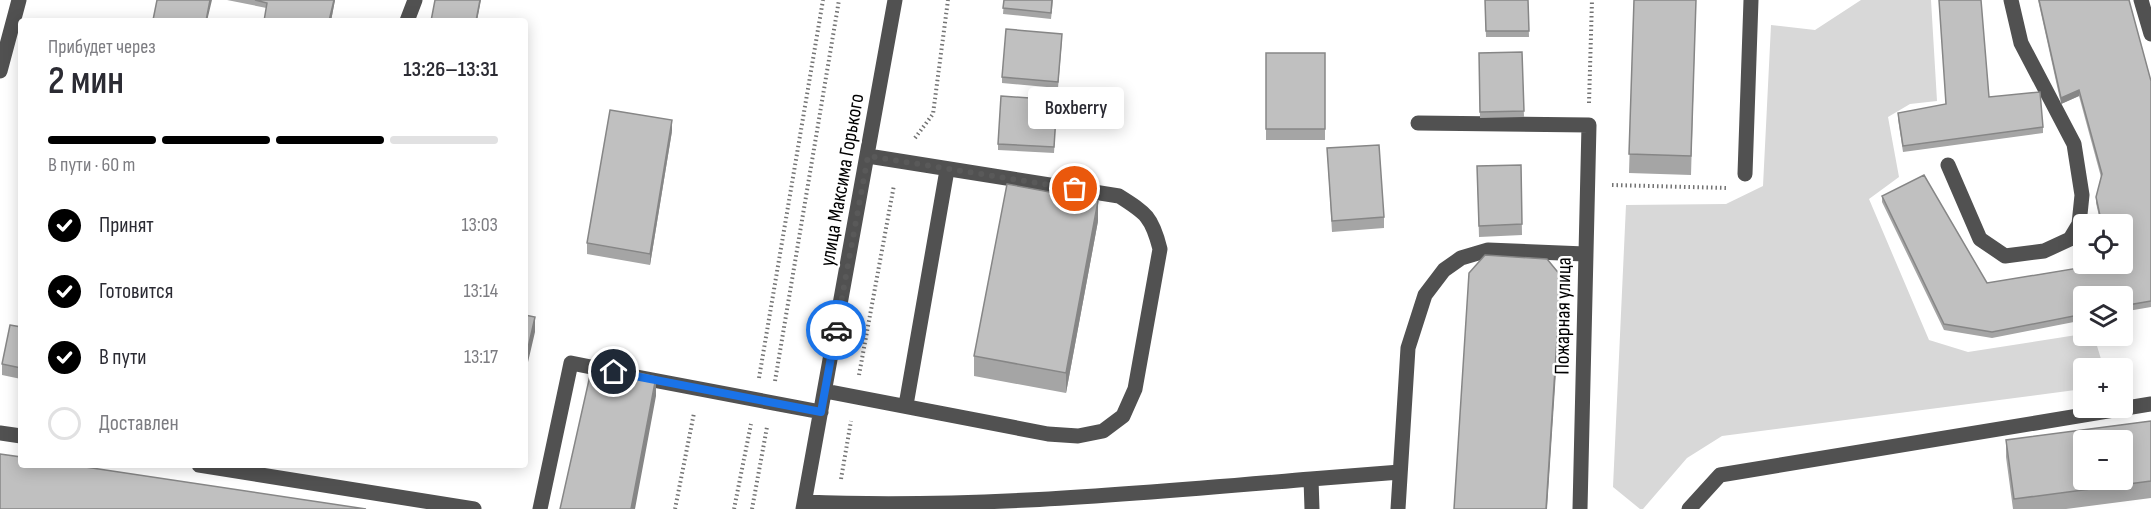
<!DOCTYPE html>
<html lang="ru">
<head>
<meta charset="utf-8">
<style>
  :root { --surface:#fff; --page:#f7f7f7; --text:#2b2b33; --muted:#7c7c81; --line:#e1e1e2; --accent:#000 }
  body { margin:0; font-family:"Sofia Sans Condensed",sans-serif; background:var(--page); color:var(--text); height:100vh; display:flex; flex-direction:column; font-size:22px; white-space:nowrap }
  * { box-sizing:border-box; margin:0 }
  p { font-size:20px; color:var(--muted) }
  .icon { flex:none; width:33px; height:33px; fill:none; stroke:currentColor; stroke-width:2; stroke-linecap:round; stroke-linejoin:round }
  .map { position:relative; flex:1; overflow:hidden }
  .side { position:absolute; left:18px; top:18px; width:510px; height:450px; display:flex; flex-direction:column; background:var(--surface); border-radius:6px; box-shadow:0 3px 15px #0003 }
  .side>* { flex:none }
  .controls { position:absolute; left:2073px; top:214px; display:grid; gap:12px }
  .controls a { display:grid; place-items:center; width:60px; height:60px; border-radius:6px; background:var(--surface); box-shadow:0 3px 15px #0003; font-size:30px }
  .pin { position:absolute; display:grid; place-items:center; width:51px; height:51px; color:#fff; margin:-26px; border:3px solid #fff; border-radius:50%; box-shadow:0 2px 6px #0007 }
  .courier { position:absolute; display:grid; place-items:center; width:60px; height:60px; margin:-30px; border:4px solid #1a73e8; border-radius:50%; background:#fff; color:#222; box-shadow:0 2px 8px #0007 }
  .bubble { position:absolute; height:42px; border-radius:6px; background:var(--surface); box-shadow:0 3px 15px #0003; font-size:20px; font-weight:600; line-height:42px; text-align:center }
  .overview em { font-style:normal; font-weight:600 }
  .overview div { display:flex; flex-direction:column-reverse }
  .overview { display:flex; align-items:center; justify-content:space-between; height:102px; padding:0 30px }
  h1 { font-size:39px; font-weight:600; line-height:45px }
  .bar { display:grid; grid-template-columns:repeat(4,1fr); gap:9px 6px; align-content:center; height:72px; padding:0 30px }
  .bar i { height:8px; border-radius:4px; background:var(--line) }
  .bar .current { background:var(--accent) }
  .bar p { grid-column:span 4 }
  ol { padding:0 30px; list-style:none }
  li { display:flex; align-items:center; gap:18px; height:66px }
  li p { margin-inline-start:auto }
  li .icon { padding:6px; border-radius:50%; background:var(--accent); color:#fff; stroke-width:4 }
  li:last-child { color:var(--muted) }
  li i { width:33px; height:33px; border:3px solid var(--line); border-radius:50% }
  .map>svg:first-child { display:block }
  .green { fill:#d8d8d8 }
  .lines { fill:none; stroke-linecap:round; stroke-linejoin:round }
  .path { stroke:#737373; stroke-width:4; stroke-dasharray:1.5 3; stroke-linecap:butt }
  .minor { stroke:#515151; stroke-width:15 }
  .wall { fill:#a5a5a5 }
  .shaded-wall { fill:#868686 }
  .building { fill:#c0c0c0; stroke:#868686; stroke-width:1.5; fill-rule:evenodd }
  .done { stroke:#595959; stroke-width:6; stroke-dasharray:0 10.8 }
  .route { stroke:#1a73e8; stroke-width:8 }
  .labels { text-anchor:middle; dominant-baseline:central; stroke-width:5; stroke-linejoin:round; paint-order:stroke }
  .street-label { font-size:21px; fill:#000; stroke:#fff }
</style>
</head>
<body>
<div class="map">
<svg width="2151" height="509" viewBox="0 0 2151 509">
  <rect width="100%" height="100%" fill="#fff"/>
  <!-- green -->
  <path class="green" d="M1861,0H1931L1937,101L1910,104L1888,117L1899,177L1869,199L1929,340L1968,352L2083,334L2084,336H2094L2104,369H2084L2083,389L1722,436L1687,458L1643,509H1640L1613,487L1626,205L1726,204L1763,186L1771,25L1815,30Z"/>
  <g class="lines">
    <!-- path -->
    <path class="path" d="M1589,103L1592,0
      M915,138L933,114L948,0
      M1612,185L1727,188
      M859,375L894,185
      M759,378L823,0
      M775,381L839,0
      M841,479L851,421
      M675,509L694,413
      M734,509L751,424
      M752,509L767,427"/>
    <!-- minor -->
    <path class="minor" d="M2141,0L2151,34
      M407,21L415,0
      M0,71L19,0
      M1418,123L1589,125L1580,509
      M1948,165L1980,239L2005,256L2044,251L2070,239L2079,224L2082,195L2074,144L2021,43L2011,0
      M1745,174L1751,0
      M637,377L821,412
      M825,391L1048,434L1078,436L1103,431L1123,416L1135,389L1160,249C1152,217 1146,213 1119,196L868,156
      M906,405L947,170
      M0,433L21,436
      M199,465L474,509
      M1311,479L1400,472
      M805,502C973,509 1143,493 1311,479L1312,509
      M540,509L571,363L611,371
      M803,509L895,0
      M1398,509L1408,348L1425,295L1444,270L1461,258L1488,250L1585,254
      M1689,509L1720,475L2151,404"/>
  </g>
  <!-- wall -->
  <path class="wall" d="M227,0H335L331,21Z
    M1004,0H1053L1051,19L1003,14Z
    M1485,0H1528L1529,37H1486Z
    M1634,0H1696L1691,175L1629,173Z
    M2038,0H2129L2151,81V307L2122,312V297H2084V320L1992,338L1944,330L1882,202V196L1987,283L2079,268L2077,251L2122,264V225H2101L2096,203V197L2101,177L2079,96L2061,104Z
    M1062,40L1058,88L1002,83V77Z
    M1522,52L1524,117L1480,118L1479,53Z
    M1266,53H1325V140H1266Z
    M1989,97L2043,127V133L1903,152L1898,119V113Z
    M1057,100L1054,153L998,150V144Z
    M672,131L650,265L587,254V243Z
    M1327,148L1384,217V228L1332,232Z
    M1521,165L1522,235L1479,237L1477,166Z
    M1098,221L1066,393L974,376V356Z
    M21,327V379L2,375V364Z
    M2151,421V498L2066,509H2013L2006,457V440Z"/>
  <!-- shaded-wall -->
  <path class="shaded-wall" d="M210,0H212L207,21H206Z
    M334,0H335L331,21H329Z
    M480,0H481L477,21H476Z
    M2079,90V96L2061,104V98Z
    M672,120V131L650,265V254Z
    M1098,201V221L1066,393V373Z
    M1561,276V296L1547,509H1546Z
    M535,317V332L525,375V361Z
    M656,377V396L635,509H631Z"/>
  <!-- building -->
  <path class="building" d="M157,0H210L206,21H159L153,20Z
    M255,0H334L329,21H264L267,3Z
    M435,0H480L476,21H431Z
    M1004,0H1052L1051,13L1003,8Z
    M1485,0H1528L1529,31H1486Z
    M1634,0H1696L1691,156L1629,154Z
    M1939,0H1981L1989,97L2040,92L2043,127L1903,146L1898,113L1946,104Z
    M2039,0H2129L2151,81V301L2122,306V297H2084V314L1992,332L1944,324L1882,196L1924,175L1987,283L2079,268L2077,251L2084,249V264H2122V225H2102L2096,197L2102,174L2079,90L2061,98Z
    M1006,29L1062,34L1058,82L1002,77Z
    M1522,52L1524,111L1480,112L1479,53Z
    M1266,53H1325V129H1266Z
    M1001,96L1057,100L1054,147L998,144Z
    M610,110L672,120L650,254L587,243Z
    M1379,145L1384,217L1332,221L1327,148Z
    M1521,165L1522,224L1479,226L1477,166Z
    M1007,184L1098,201L1066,373L974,356Z
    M1485,255L1547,259L1561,276L1546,509H1454L1469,273Z
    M525,315L535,317L525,361Z
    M10,325L21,327V368L2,364Z
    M593,362L656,377L631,509H560Z
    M2151,421V481L2014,499L2006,440ZM2084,441H2122V480H2084Z
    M0,454L21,457V465H72L366,509H0Z"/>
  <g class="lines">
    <!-- done -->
    <path class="done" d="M836,330L868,156L1075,189"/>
    <!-- route -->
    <path class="route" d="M614,372L821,412L836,330"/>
  </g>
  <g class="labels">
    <!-- street labels -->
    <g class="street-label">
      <text transform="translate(842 180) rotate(-80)">улица Максима Горького</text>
      <text transform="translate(1563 316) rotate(-89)">Пожарная улица</text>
    </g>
  </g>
</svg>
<div class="controls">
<a><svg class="icon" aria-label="locate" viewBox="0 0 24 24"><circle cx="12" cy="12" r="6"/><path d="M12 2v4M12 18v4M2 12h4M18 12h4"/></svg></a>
<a><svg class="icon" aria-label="layers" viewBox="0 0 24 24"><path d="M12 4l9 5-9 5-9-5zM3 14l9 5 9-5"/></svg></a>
<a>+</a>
<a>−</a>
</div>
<div class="pin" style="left:1075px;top:189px;background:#ea580c"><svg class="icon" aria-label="bag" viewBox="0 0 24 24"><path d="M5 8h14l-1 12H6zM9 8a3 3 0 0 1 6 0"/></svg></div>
<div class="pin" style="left:614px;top:372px;background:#1f2937"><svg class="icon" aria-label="home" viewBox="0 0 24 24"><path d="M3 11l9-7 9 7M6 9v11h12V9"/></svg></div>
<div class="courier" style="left:836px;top:330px"><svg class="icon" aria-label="car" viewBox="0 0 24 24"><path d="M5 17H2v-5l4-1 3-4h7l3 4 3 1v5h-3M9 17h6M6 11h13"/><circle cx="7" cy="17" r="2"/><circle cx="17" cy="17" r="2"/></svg></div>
<div class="bubble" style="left:1028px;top:87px;width:96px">Boxberry</div>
<section class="side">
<div class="overview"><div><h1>2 мин</h1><p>Прибудет через</p></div><em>13:26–13:31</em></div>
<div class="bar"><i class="current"></i><i class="current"></i><i class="current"></i><i></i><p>В пути · 60 m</p></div>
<ol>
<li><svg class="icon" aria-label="check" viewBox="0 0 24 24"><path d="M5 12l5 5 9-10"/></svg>Принят<p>13:03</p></li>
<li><svg class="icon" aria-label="check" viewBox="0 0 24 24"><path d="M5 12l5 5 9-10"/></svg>Готовится<p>13:14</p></li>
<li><svg class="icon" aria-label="check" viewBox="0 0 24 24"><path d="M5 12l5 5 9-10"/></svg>В пути<p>13:17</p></li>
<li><i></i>Доставлен</li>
</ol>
</section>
</div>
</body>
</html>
